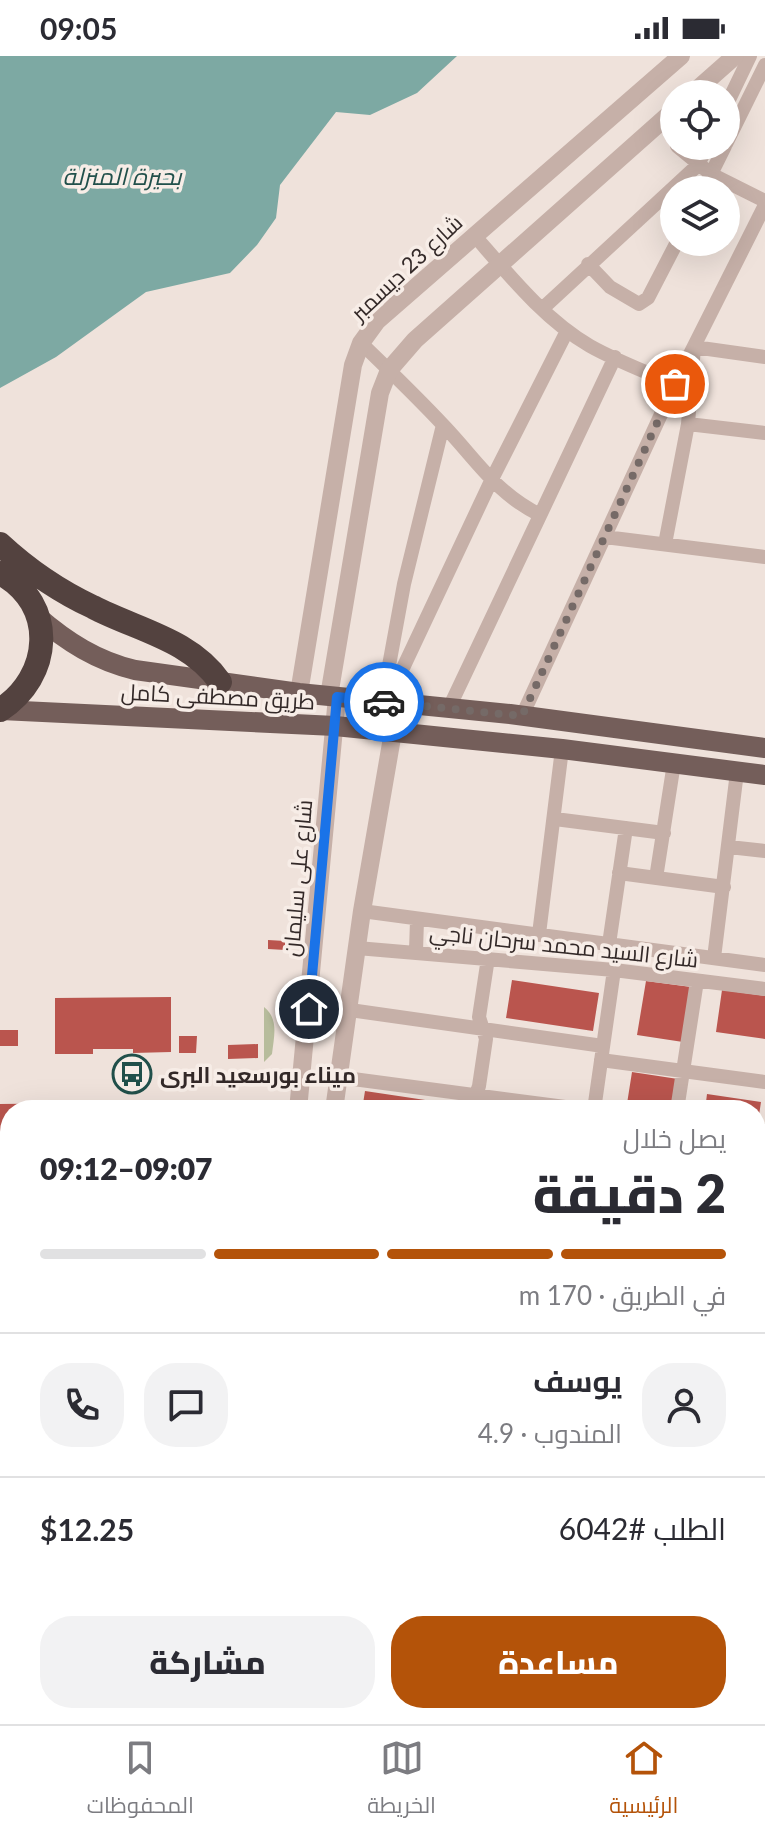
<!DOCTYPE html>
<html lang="ar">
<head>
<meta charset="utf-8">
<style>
  :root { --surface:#fff; --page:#f2f2f3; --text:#2b2b33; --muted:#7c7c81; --line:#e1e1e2; --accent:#b45309 }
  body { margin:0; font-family:Lato,Cairo,sans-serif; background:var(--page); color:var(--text); direction:rtl; height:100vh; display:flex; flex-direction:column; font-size:30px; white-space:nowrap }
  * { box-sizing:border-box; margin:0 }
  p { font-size:26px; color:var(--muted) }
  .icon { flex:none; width:44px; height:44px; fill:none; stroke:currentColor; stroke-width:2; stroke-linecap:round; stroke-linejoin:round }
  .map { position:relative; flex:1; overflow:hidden; direction:ltr }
  .sheet { position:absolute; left:0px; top:1044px; width:766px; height:624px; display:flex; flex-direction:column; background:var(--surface); border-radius:32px 32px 0 0; box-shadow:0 8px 32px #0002; direction:rtl }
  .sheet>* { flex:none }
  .tools { position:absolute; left:660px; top:24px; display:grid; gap:16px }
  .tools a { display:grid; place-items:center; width:80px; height:80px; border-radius:50%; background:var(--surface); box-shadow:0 8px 32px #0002; font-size:40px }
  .pin { position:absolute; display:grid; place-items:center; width:68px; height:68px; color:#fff; margin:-34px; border:4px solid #fff; border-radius:50%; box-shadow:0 2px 8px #0007 }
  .courier { position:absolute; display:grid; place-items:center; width:80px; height:80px; margin:-40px; border:6px solid #1a73e8; border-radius:50%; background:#fff; color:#222; box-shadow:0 2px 10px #0007 }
  .head em { font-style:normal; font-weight:800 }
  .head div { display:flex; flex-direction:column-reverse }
  .head { display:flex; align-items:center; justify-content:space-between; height:136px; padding:0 40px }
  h1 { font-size:52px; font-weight:800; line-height:60px }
  .bar { display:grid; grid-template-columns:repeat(4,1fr); gap:12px 8px; align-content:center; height:96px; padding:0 40px }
  .bar i { height:10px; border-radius:6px; background:var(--line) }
  .bar .selected { background:var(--accent) }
  .bar p { grid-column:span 4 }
  .line { display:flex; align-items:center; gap:20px; padding:0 40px; border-top:2px solid var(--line) }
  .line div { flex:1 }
  .round { display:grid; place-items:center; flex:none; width:84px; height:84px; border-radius:32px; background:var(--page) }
  .cta { display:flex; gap:16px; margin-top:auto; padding:16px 40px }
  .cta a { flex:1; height:92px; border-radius:32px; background:var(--accent); color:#fff; font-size:32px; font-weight:800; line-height:92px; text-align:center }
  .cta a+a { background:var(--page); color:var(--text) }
  .status { display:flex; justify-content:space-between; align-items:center; height:56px; padding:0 40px; background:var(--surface); direction:ltr }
  .status svg { height:22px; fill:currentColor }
  .dock { display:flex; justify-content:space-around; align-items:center; height:112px; border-top:2px solid var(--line); background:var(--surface); font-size:22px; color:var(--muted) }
  .dock a { display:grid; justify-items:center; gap:4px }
  .dock .selected { color:var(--accent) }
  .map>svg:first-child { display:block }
  .green { fill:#b7bc9c }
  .water { fill:#7da9a3 }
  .building { fill:#ba554e }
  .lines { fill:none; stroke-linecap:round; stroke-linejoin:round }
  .minor { stroke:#c6b0a8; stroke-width:14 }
  .tertiary { stroke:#c6b0a8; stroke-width:18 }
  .primary { stroke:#745e5a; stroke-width:20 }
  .motorway { stroke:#53423f; stroke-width:24 }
  .done { stroke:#756a67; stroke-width:8; stroke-dasharray:0 14.4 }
  .route { stroke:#1a73e8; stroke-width:10 }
  .labels { text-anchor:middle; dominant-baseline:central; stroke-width:7; stroke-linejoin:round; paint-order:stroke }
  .street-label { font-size:22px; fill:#332928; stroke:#f7ede7 }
  .poi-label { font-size:22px; font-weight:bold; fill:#332928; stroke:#f7ede7; text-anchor:start }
  .water-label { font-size:24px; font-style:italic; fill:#21504b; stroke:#f7ede7 }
</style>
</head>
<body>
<div class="status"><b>09:05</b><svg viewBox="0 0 49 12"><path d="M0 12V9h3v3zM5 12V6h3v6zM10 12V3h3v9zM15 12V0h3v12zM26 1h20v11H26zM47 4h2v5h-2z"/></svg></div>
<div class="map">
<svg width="765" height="1668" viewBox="0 0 765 1668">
  <rect width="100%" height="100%" fill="#efe2db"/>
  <!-- green -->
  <path class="green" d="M264,951C279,963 274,980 272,998L264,1006Z"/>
  <!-- water -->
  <path class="water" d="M0,0H457L417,37L370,59L336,56L280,129L276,162L257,189L230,217L146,236L56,301L0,332Z"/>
  <!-- building -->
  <path class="building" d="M268,884L285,885V894L268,893Z
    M512,924L599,937L593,975L506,962Z
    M646,925L691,931L683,986L637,979Z
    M722,934L765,940V983L716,976Z
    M171,941V996L133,997V993H93V998H55V942Z
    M0,974H18V990H0Z
    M179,980H197L196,997H179Z
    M258,988V1002L228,1003V989Z
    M632,1016L678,1023L673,1054H626Z
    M365,1035L452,1048V1054H362Z
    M707,1038L761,1046L758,1066L756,1054H705Z
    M261,1044V1054H171V1045Z
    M167,1045V1054H88V1047Z
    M85,1047L86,1054H10V1129H0V1048Z
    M756,1419L765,1421V1453L756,1452Z
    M617,1658H656L654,1668L616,1665Z"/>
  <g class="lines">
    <!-- minor -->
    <path class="minor" d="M726,50L750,0
      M726,88L765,9
      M677,90L711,118L765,145
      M703,134L725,90
      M474,179C509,219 544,263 590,290C622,308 658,320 691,336
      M588,208L610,231L639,248L648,242L677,186
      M542,253L698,109L707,90
      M361,287C389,314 418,342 445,371C478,406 496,437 540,459
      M688,368L765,377
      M605,481L765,501
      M665,488L688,368L694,291L765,301
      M383,642L404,528L443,369
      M387,646L491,425L567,275
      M449,652L615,301
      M522,660L675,328L765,149
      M555,763L664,777
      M729,791L765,795
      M619,817L724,831
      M656,822L674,707
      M362,855L765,909
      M539,878L562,693
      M609,888L626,772
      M357,892L614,914L765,933
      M416,895L417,864
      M714,902L737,716
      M350,954L603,990
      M601,1004L765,1026
      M338,1021L588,1054
      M471,1054L479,1030L486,983L479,961L488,902
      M594,1054L614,914
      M677,1054L697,925
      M756,1137L765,1074
      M756,1226L765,1227
      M756,1326L765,1327
      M756,1483L765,1484
      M337,1668L338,1658
      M403,1668L404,1658
      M477,1668L478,1658
      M511,1668L512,1658
      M593,1668L594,1658
      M664,1668L665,1658"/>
    <!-- tertiary -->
    <path class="tertiary" d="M692,38L735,0
      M299,637L353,309L361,287L377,265L681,0
      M329,640L380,337L389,314L415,284L674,54
      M298,1054L337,641
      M334,1054L362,855L398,647
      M0,1358L10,1401
      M0,1430L10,1432
      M39,1658V1668
      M58,1658L60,1668
      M215,1668L222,1658
      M268,1668L269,1658"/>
    <!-- primary -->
    <path class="primary" d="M37,560C67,586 97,605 135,614L299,637L510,658L765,692
      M1,654L335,670L562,693L765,719"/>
    <!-- motorway -->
    <path class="motorway" d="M0,488C27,513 59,535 93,551C137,574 190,583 220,626
      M0,517C58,548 52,621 0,654"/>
  </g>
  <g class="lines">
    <!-- done -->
    <path class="done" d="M384,646L522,660L675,328"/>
    <!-- route -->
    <path class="route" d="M309,953L337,641L384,646"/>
  </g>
  <!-- icons -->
  <defs>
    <symbol id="bus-ring" viewBox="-11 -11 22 22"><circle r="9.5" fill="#f7ede7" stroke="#21504b" stroke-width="1.5"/><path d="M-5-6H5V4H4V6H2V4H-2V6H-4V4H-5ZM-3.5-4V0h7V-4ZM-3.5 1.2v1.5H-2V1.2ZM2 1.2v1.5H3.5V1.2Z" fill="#21504b"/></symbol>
  </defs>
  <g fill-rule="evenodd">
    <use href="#bus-ring" x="110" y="996" width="44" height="44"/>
  </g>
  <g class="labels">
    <!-- street labels -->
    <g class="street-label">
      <text transform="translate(406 211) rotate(-43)">شارع 23 ديسمبر</text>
      <text transform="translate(218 640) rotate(3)">طريق مصطفى كامل</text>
      <text transform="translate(297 822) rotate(-85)">شارع على سليمان</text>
      <text transform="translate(564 889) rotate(6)">شارع السيد محمد سرحان ناجي</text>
    </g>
    <!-- poi labels -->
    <g class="poi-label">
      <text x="160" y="1018">ميناء بورسعيد البرى</text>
    </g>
    <!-- water labels -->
    <g class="water-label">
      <text x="122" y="119">بحيرة المنزلة</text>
    </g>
  </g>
</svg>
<div class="tools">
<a><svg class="icon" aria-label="locate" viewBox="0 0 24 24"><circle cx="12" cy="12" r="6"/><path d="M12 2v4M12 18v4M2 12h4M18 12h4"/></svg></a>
<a><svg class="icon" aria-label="layers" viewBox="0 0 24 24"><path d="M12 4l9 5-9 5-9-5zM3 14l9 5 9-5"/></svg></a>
</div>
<div class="pin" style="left:675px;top:328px;background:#ea580c"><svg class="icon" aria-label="bag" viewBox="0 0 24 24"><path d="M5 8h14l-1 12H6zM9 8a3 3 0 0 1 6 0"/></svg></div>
<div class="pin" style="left:309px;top:953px;background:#1f2937"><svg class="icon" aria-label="home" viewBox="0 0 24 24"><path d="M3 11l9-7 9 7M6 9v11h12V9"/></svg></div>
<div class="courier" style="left:384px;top:646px"><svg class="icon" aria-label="car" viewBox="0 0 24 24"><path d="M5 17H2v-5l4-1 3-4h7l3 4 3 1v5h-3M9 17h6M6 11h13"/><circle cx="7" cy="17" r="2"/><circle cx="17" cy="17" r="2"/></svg></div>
<section class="sheet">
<div class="head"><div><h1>2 دقيقة</h1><p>يصل خلال</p></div><em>09:07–09:12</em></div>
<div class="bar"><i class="selected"></i><i class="selected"></i><i class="selected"></i><i></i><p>في الطريق · 170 m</p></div>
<div class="line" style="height:144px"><a class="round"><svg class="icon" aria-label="person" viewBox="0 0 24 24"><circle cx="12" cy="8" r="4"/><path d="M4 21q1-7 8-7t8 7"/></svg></a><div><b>يوسف</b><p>المندوب · 4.9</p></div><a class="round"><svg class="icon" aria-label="chat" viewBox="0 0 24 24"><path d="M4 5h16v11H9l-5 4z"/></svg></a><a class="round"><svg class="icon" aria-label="phone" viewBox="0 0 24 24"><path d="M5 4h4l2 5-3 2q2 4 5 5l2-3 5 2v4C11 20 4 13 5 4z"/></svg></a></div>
<div class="line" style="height:104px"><div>الطلب #6042</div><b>$12.25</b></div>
<div class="cta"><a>مساعدة</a><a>مشاركة</a></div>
</section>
</div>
<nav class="dock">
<a class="selected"><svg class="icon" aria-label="home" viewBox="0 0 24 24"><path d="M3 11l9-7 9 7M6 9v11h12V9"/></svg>الرئيسية</a>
<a><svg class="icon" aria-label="map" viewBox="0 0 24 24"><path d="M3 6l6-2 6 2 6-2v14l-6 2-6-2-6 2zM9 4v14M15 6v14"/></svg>الخريطة</a>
<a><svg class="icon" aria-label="saved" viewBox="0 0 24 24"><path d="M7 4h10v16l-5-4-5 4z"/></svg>المحفوظات</a>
</nav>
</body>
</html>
